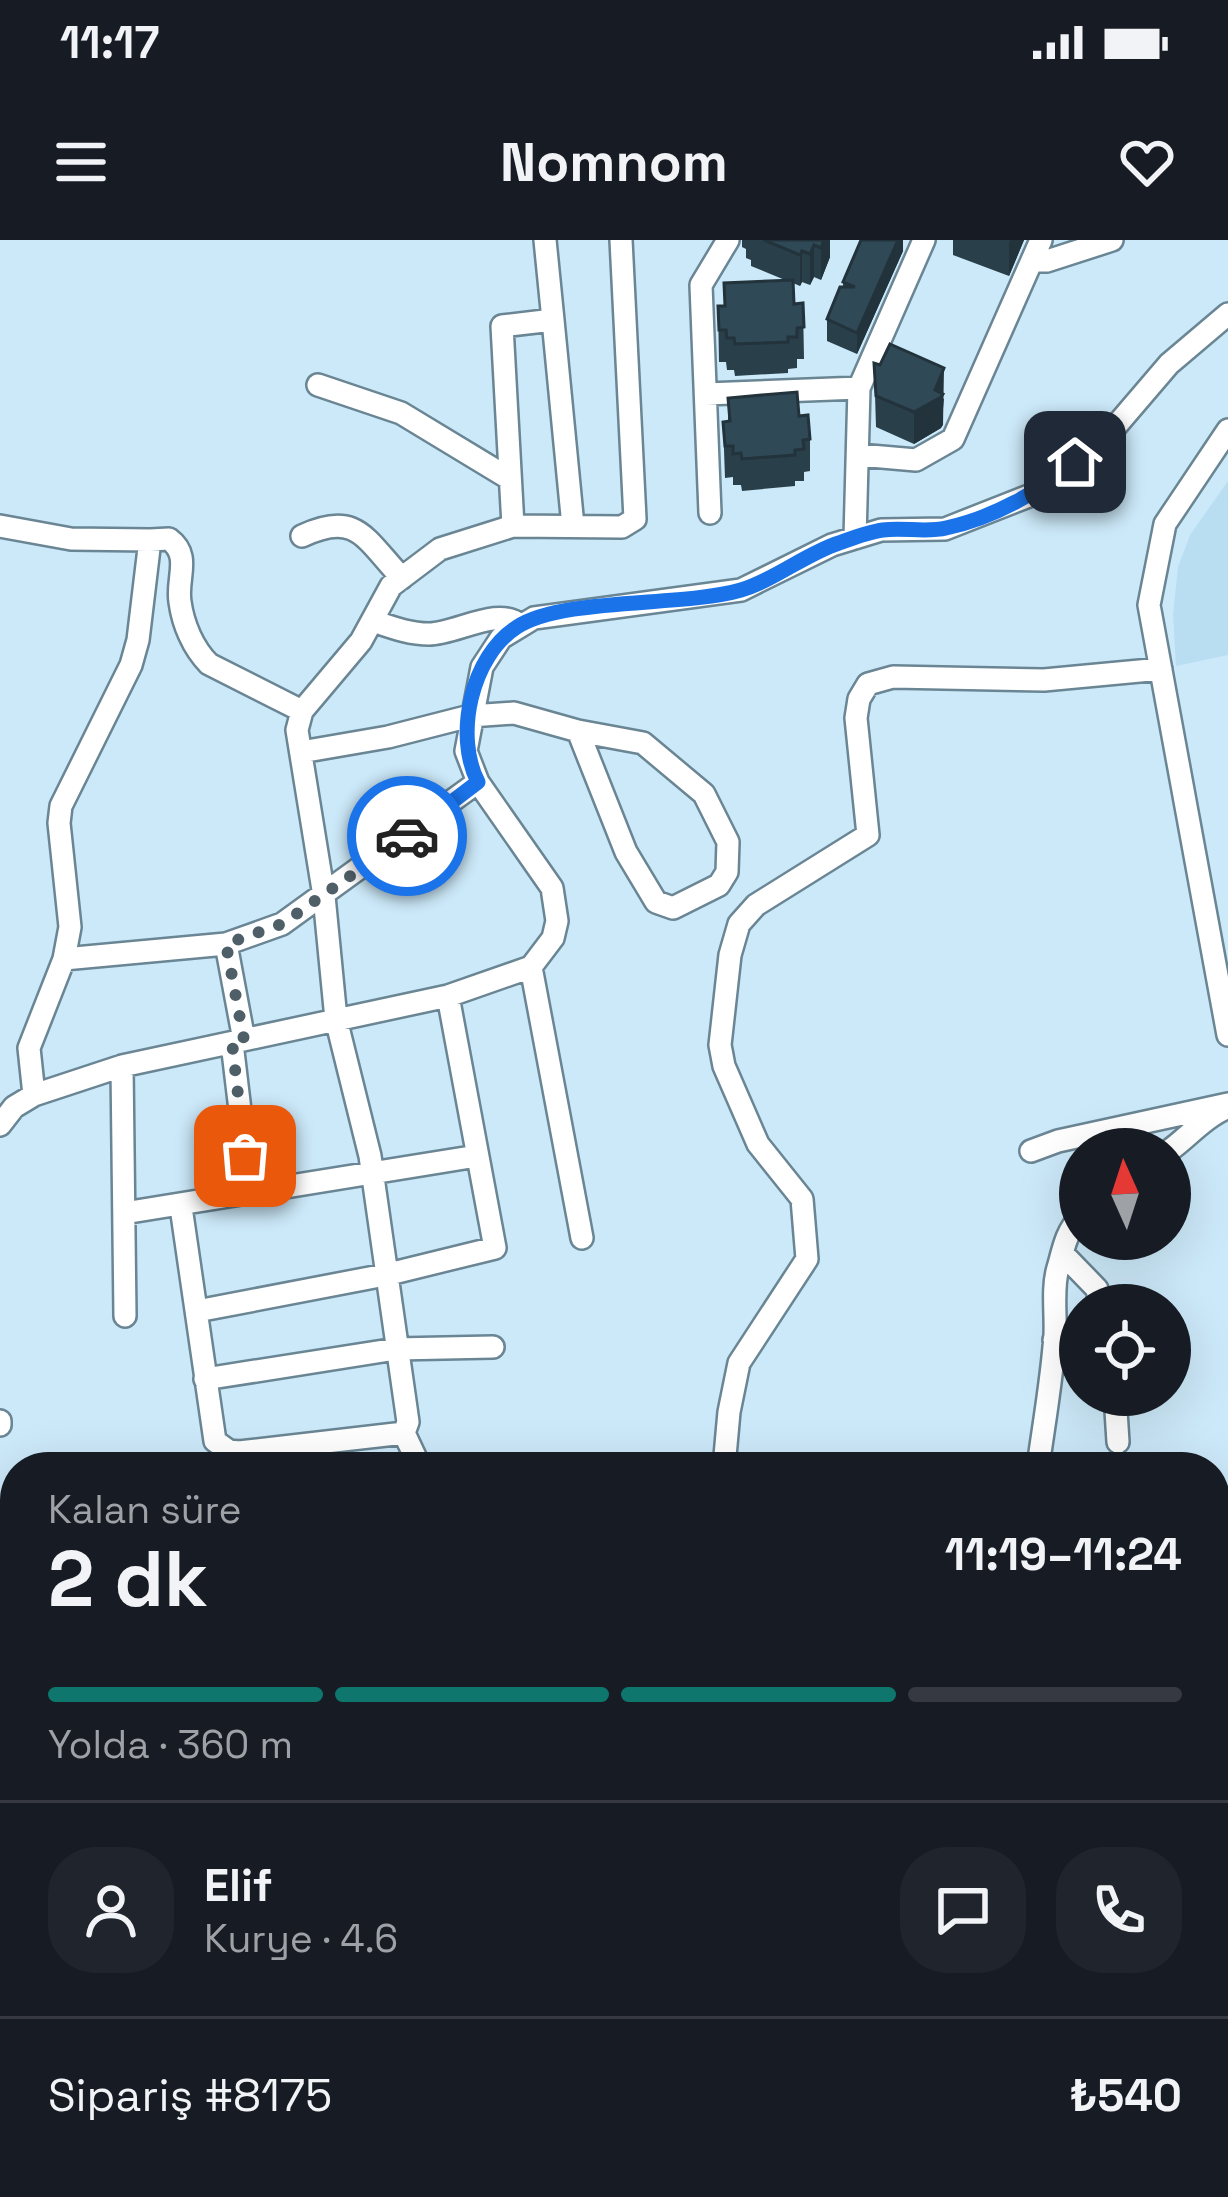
<!DOCTYPE html>
<html lang="tr">
<head>
<meta charset="utf-8">
<style>
  :root { --surface:#171b24; --page:#20242c; --text:#f1f3f6; --muted:#9ea1a6; --line:#363941; --accent:#0f766e }
  body { margin:0; font-family:"Space Grotesk",sans-serif; background:var(--page); color:var(--text); height:100vh; display:flex; flex-direction:column; font-size:45px; white-space:nowrap }
  * { box-sizing:border-box; margin:0 }
  p { font-size:39px; color:var(--muted) }
  .icon { flex:none; width:66px; height:66px; fill:none; stroke:currentColor; stroke-width:2; stroke-linecap:round; stroke-linejoin:round }
  .map { position:relative; flex:1; overflow:hidden }
  .sheet { position:absolute; left:0px; top:1212px; width:1230px; height:747px; display:flex; flex-direction:column; background:var(--surface); border-radius:48px 48px 0 0; box-shadow:0 12px 48px #0002 }
  .sheet>* { flex:none }
  .needle { width:78px; rotate:357deg }
  .tools { position:absolute; left:1059px; top:888px; display:grid; gap:24px }
  .tools a { display:grid; place-items:center; width:132px; height:132px; border-radius:50%; background:var(--surface); box-shadow:0 12px 48px #0002; font-size:60px }
  .pin { position:absolute; display:grid; place-items:center; width:102px; height:102px; color:#fff; margin:-51px; border-radius:24px; box-shadow:0 6px 18px #0006 }
  .courier { position:absolute; display:grid; place-items:center; width:120px; height:120px; margin:-60px; border:9px solid #1a73e8; border-radius:50%; background:#fff; color:#222; box-shadow:0 3px 15px #0007 }
  .headline em { font-style:normal; font-weight:700 }
  .headline div { display:flex; flex-direction:column-reverse }
  .headline { display:flex; align-items:center; justify-content:space-between; height:204px; padding:0 48px }
  h1 { font-size:78px; font-weight:700; line-height:90px }
  .bar { display:grid; grid-template-columns:repeat(4,1fr); gap:18px 12px; align-content:center; height:144px; padding:0 48px }
  .bar i { height:15px; border-radius:9px; background:var(--line) }
  .bar .selected { background:var(--accent) }
  .bar p { grid-column:span 4 }
  .line { display:flex; align-items:center; gap:30px; padding:0 48px; border-top:3px solid var(--line) }
  .line div { flex:1 }
  .round { display:grid; place-items:center; flex:none; width:126px; height:126px; border-radius:48px; background:var(--page) }
  .status { display:flex; justify-content:space-between; align-items:center; height:84px; padding:0 60px; background:var(--surface); direction:ltr }
  .status svg { height:33px; fill:currentColor }
  header { display:flex; justify-content:space-between; align-items:center; height:156px; padding:0 48px; background:var(--surface); font-size:54px; font-weight:700 }
  .map>svg:first-child { display:block }
  .built { fill:#b9def1 }
  .lines { fill:none; stroke-linecap:round; stroke-linejoin:round }
  .minor-casing { stroke:#6a8593; stroke-width:26 }
  .minor { stroke:#fff; stroke-width:21 }
  .wall { fill:#293f4a }
  .shaded-wall { fill:#22333c }
  .building { fill:#304956; stroke:#22333c; stroke-width:3 }
  .done { stroke:#4e5f68; stroke-width:12; stroke-dasharray:0 21.6 }
  .route { stroke:#1a73e8; stroke-width:15 }
</style>
</head>
<body>
<div class="status"><b>11:17</b><svg viewBox="0 0 49 12"><path d="M0 12V9h3v3zM5 12V6h3v6zM10 12V3h3v9zM15 12V0h3v12zM26 1h20v11H26zM47 4h2v5h-2z"/></svg></div>
<header><svg class="icon" aria-label="menu" viewBox="0 0 24 24"><path d="M4 6h16M4 12h16M4 18h16"/></svg>Nomnom<svg class="icon" aria-label="heart" viewBox="0 0 24 24"><path d="M12 20l-8-8c-3-5 5-10 8-4 3-6 11-1 8 4z"/></svg></header>
<div class="map">
<svg width="1228" height="1957" viewBox="0 0 1228 1957">
  <rect width="100%" height="100%" fill="#cce9f9"/>
  <!-- built -->
  <path class="built" d="M1228,241V415L1176,426L1173,374L1178,327L1190,295Z"/>
  <g class="lines">
    <defs>
      <path id="minor" d="M1032,21H1047L1112,0
        M553,80L573,286
        M318,145L401,173L510,239
        M706,154L859,148
        M1228,190L1165,284L1149,365L1228,795
        M859,215L916,220L953,199L1041,0
        M710,273L701,45L728,0
        M0,286L71,299L150,300L138,400L131,425L61,566L59,583L70,687L64,719L29,808L34,855
        M513,286L622,287L635,279L621,0
        M302,296C357,270 365,299 402,338
        M855,298L859,148L924,0
        M150,300L169,299C192,316 176,338 180,362C183,384 193,408 209,424L302,471
        M373,381C391,387 409,394 429,394C456,394 498,366 520,385
        M301,512L388,497L470,476L514,473L578,491L643,503L704,554L728,602L727,632L719,645L673,668L656,662L626,612L578,491
        M226,704L244,800
        M64,719L226,704L282,684L478,542
        M531,727L582,998
        M232,803L250,954
        M122,826L125,1076
        M0,885L14,867L34,855L122,826L448,756L531,727L553,698L557,681L552,648L478,542L466,511L482,427L501,398L534,378L741,350L832,305L881,290L945,289L1039,252L1110,193L1169,124L1228,74
        M1170,910C1188,897 1203,879 1222,870
        M1031,911L1058,901L1228,864
        M181,967L215,1201L229,1211L239,1212L404,1193
        M124,973L477,916
        M1065,1016L1097,1049L1100,1065
        M197,1071L385,1035L495,1008L448,756
        M1054,1100H1080
        M205,1139L396,1109L493,1107
        M1115,1155L1118,1202
        M0,1181V1185
        M420,1227L404,1193L408,1182L370,916L336,779L324,656L297,490L302,471L361,401L391,346L440,309L513,286L502,86L553,80L545,0
        M724,1227L729,1172L739,1123L807,1019L802,959L758,904L724,826L720,805L730,715L739,684L756,665L868,595L856,478L859,459L868,444L893,437L1044,440L1161,429
        M1038,1227C1044,1183 1052,1139 1055,1095C1056,1074 1052,1047 1058,1028C1063,1011 1066,991 1080,978
        M0,1845L15,1848
        M310,1944L347,1957
        M1068,1944L1082,1957
        M760,1957L780,1944
        M1208,1957L1228,1944"/>
    </defs>
    <!-- minor casing -->
    <use href="#minor" class="minor-casing"/>
    <!-- minor -->
    <use href="#minor" class="minor"/>
  </g>
  <!-- wall -->
  <path class="wall" d="M742,0H830V17L821,40L814,37L810,45L802,42L800,46L793,43L794,64L803,63L804,119H797V128L788,129V133L735,136L734,130H727L726,122H719L718,66H724V43L785,40L751,26V20L746,18V9L742,7Z
    M903,0V11L857,114L827,101V79L843,47V42Z
    M953,0H1024L1009,36L953,15Z
    M874,123L944,159L941,188L914,204L876,187Z
    M728,158L799,176L810,199V231L804,232V241H795V246L742,251L741,245H733V237L725,238L723,182H728Z"/>
  <!-- shaded-wall -->
  <path class="shaded-wall" d="M821,0H830V17L821,40Z
    M898,0H903V11L857,114V93Z
    M1010,0H1024L1009,36V4Z
    M814,5V37L810,45V14Z
    M802,11V42L800,46V15Z
    M944,128L943,185L941,188L914,204V172L935,150Z"/>
  <!-- building -->
  <path class="building" d="M764,0H824L821,8L814,5L810,14L802,11L800,15Z
    M861,0H898L857,93L827,79L840,47H855L843,42Z
    M793,40L794,64L803,63L804,87L797,88V97H788V102L735,104L734,98H727L726,90H719L718,66H725L724,43Z
    M890,104L944,128L935,150L943,154L941,157L914,172L876,156L874,123L880,125Z
    M797,152L799,176L808,175L810,199L803,200L804,209L795,210V215L742,219L741,213L733,214V206H725L723,182L730,181L728,158Z"/>
  <g class="lines">
    <!-- done -->
    <path class="done" d="M245,916L232,802L244,800L226,704L282,684L407,596"/>
    <!-- route -->
    <path class="route" d="M407,596L478,542C454,496 471,416 517,387C563,357 683,367 741,350C775,340 805,314 839,303C853,298 868,292 883,290C903,287 926,293 946,288C993,278 1039,252 1075,222"/>
  </g>
</svg>
<div class="tools">
<a><svg class="needle" viewBox="-14 -14 28 28"><path d="M0-13l5 13h-10z" fill="#e53935"/><path d="M0 13l5-13h-10z" fill="#9ea1a6"/></svg></a>
<a><svg class="icon" aria-label="locate" viewBox="0 0 24 24"><circle cx="12" cy="12" r="6"/><path d="M12 2v4M12 18v4M2 12h4M18 12h4"/></svg></a>
</div>
<div class="pin" style="left:245px;top:916px;background:#ea580c"><svg class="icon" aria-label="bag" viewBox="0 0 24 24"><path d="M5 8h14l-1 12H6zM9 8a3 3 0 0 1 6 0"/></svg></div>
<div class="pin" style="left:1075px;top:222px;background:#1f2937"><svg class="icon" aria-label="home" viewBox="0 0 24 24"><path d="M3 11l9-7 9 7M6 9v11h12V9"/></svg></div>
<div class="courier" style="left:407px;top:596px"><svg class="icon" aria-label="car" viewBox="0 0 24 24"><path d="M5 17H2v-5l4-1 3-4h7l3 4 3 1v5h-3M9 17h6M6 11h13"/><circle cx="7" cy="17" r="2"/><circle cx="17" cy="17" r="2"/></svg></div>
<section class="sheet">
<div class="headline"><div><h1>2 dk</h1><p>Kalan süre</p></div><em>11:19–11:24</em></div>
<div class="bar"><i class="selected"></i><i class="selected"></i><i class="selected"></i><i></i><p>Yolda · 360 m</p></div>
<div class="line" style="height:216px"><a class="round"><svg class="icon" aria-label="person" viewBox="0 0 24 24"><circle cx="12" cy="8" r="4"/><path d="M4 21q1-7 8-7t8 7"/></svg></a><div><b>Elif</b><p>Kurye · 4.6</p></div><a class="round"><svg class="icon" aria-label="chat" viewBox="0 0 24 24"><path d="M4 5h16v11H9l-5 4z"/></svg></a><a class="round"><svg class="icon" aria-label="phone" viewBox="0 0 24 24"><path d="M5 4h4l2 5-3 2q2 4 5 5l2-3 5 2v4C11 20 4 13 5 4z"/></svg></a></div>
<div class="line" style="height:156px"><div>Sipariş #8175</div><b>₺540</b></div>
</section>
</div>
</body>
</html>
